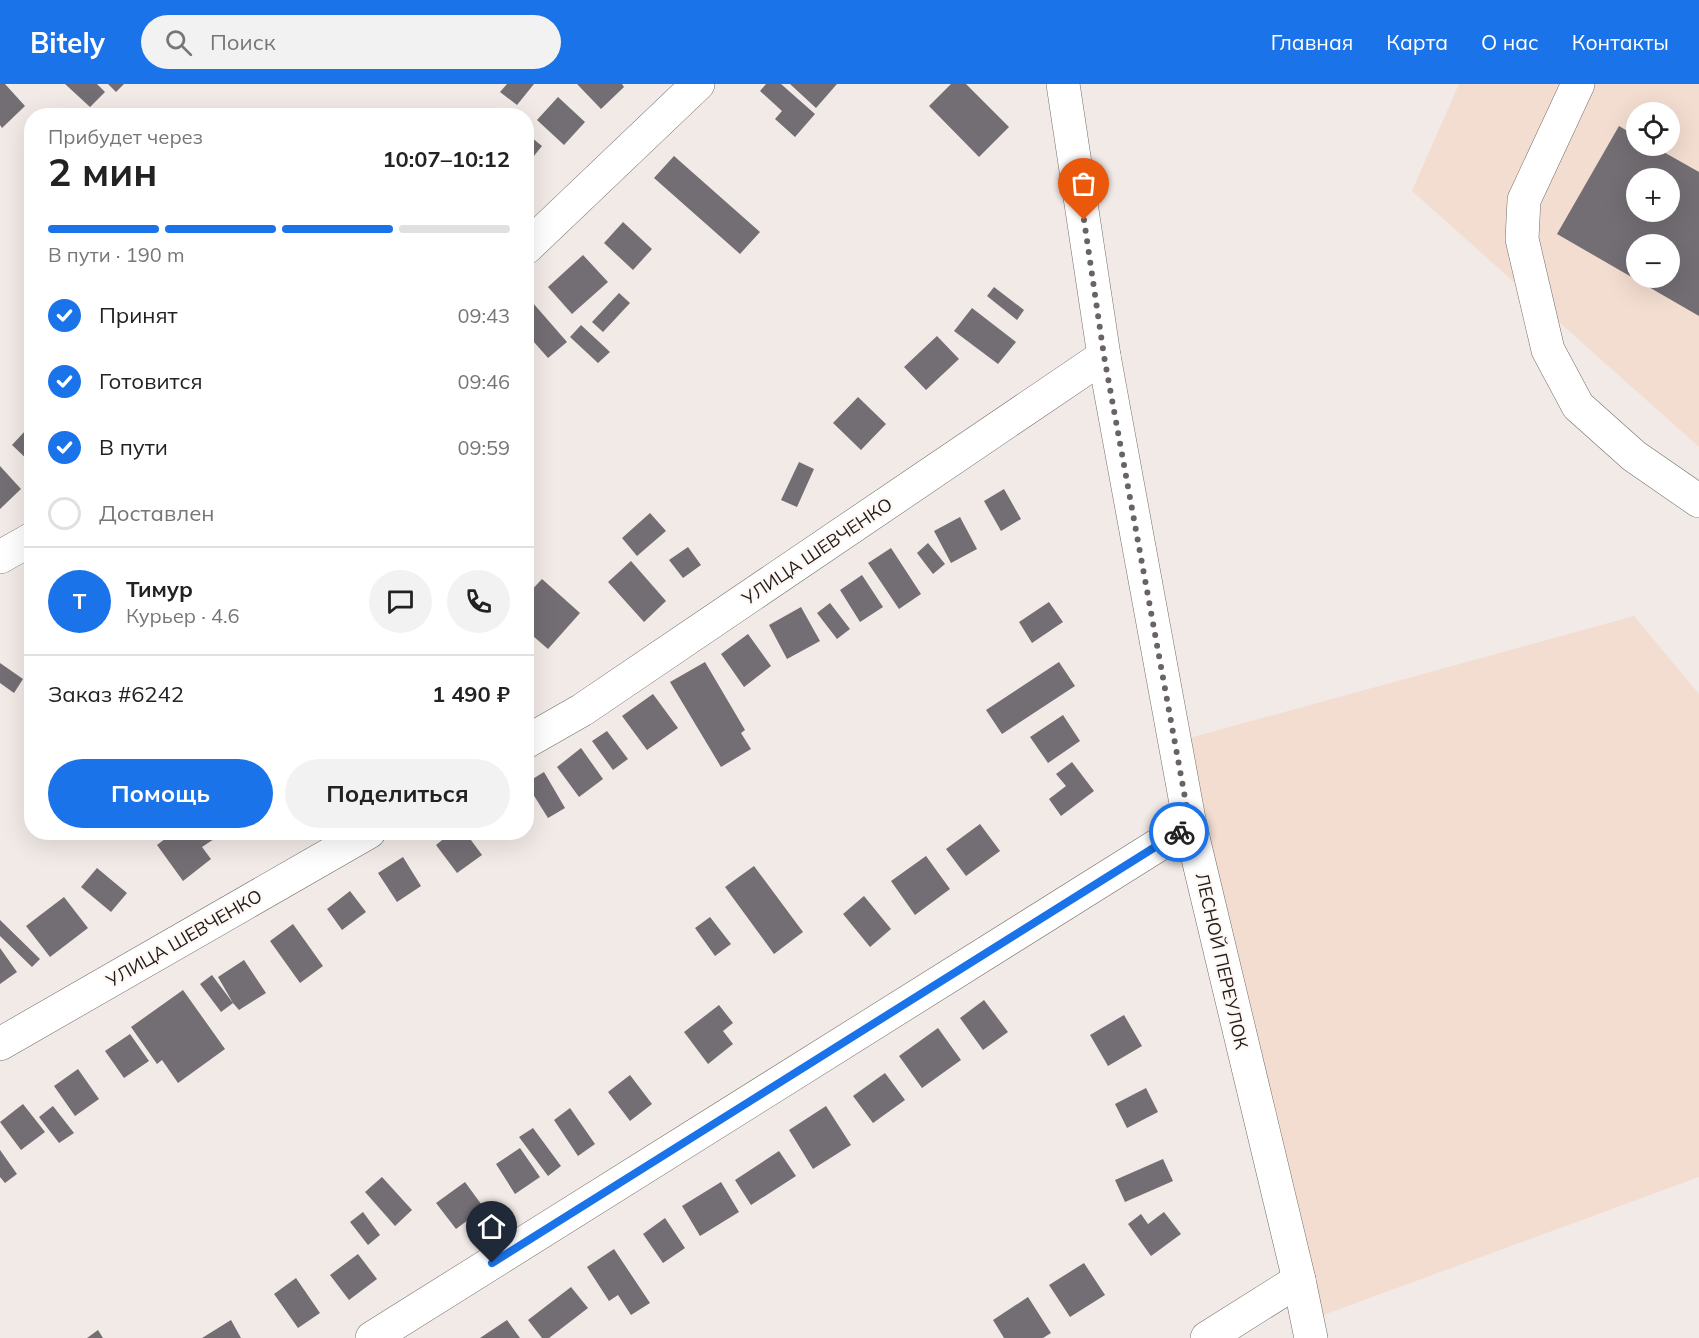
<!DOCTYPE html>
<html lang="ru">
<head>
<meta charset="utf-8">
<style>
  :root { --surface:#fff; --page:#f2f2f2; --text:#222; --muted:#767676; --line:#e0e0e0; --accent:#1a73e8 }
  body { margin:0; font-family:Mulish,sans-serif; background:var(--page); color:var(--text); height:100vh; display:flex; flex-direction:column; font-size:22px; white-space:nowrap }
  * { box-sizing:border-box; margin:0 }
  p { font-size:20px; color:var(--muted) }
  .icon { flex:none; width:33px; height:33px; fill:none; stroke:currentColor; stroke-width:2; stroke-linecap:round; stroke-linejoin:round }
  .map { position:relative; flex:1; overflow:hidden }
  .details { position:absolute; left:24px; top:24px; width:510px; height:732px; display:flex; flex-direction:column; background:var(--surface); border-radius:24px; box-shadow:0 6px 24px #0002 }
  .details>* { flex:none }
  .controls { position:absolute; left:1626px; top:18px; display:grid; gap:12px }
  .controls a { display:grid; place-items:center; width:54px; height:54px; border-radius:50%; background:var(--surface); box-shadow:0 6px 24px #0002; font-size:30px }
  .pin { position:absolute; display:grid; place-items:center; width:51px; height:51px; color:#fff; margin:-62px -26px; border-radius:50% 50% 50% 0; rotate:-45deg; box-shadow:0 0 6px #0007 }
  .pin .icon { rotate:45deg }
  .courier { position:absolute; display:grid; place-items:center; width:60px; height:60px; margin:-30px; border:4px solid #1a73e8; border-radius:50%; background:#fff; color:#222; box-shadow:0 2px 8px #0007 }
  .head em { font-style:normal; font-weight:700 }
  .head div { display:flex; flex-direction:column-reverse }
  .head { display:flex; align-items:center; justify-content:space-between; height:102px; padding:0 24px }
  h1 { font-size:39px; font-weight:700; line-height:45px }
  .bar { display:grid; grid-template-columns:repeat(4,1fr); gap:9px 6px; align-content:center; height:72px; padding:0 24px }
  .bar i { height:8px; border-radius:4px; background:var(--line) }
  .bar .on { background:var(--accent) }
  .bar p { grid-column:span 4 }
  .line { display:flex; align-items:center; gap:15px; padding:0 24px; border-top:2px solid var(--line) }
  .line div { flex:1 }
  .round { display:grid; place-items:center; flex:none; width:63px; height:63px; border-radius:32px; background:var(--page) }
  ol { padding:0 24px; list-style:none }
  li { display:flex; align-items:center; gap:18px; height:66px }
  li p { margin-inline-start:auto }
  li .icon { padding:6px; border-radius:50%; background:var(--accent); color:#fff; stroke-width:4 }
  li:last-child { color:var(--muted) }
  li i { width:33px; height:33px; border:3px solid var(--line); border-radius:50% }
  .primary-button { display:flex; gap:12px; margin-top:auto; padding:12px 24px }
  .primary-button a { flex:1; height:69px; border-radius:36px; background:var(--accent); color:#fff; font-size:24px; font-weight:700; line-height:69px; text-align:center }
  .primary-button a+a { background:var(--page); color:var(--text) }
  header { display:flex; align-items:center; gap:36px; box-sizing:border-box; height:84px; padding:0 30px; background:var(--accent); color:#fff }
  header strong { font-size:28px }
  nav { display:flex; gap:33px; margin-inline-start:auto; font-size:21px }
  .search { width:420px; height:54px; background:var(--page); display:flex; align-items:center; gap:15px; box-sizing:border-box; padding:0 21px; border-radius:33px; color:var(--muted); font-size:22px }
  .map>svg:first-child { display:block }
  .industrial { fill:#f3ddd0; fill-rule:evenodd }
  .building { fill:#736e73; fill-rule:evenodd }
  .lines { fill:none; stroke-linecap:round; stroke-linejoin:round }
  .minor-casing { stroke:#746d69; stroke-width:34 }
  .major-casing { stroke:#746d69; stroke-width:34 }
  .minor { stroke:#fff; stroke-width:33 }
  .major { stroke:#fff; stroke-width:33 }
  .done { stroke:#696461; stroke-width:6; stroke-dasharray:0 10.8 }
  .route { stroke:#1a73e8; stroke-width:8 }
  .labels { text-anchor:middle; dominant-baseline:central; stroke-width:4.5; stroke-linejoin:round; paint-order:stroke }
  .street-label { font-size:18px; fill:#1f1c1a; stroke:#fff7f3 }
</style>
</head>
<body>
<header>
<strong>Bitely</strong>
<div class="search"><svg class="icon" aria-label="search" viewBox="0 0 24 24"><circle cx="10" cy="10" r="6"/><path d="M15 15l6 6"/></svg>Поиск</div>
<nav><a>Главная</a><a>Карта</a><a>О нас</a><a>Контакты</a></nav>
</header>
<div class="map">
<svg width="1699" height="1254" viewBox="0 0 1699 1254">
  <rect width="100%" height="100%" fill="#f2eae6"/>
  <!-- industrial -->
  <path class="industrial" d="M1459,0H1699V363L1412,107ZM1636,28H1670V62H1636ZM1636,94H1670V128H1636ZM1636,160H1670V194H1636Z
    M1634,532L1699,610V1093L1307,1237L1175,658Z"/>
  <!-- building -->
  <path class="building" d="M0,0H5L25,22L2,44L0,41Z
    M65,0H97L105,8L90,23Z
    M108,0H124L116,8Z
    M507,0H534L517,21L500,8Z
    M577,0H622L624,3L601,25Z
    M766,0H781L815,30L795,53L775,35L782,27L760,7Z
    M790,0H837L816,24Z
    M951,0H966L1009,43L979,73L929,22Z
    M558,13L585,38L564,61L537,36Z
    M1619,42L1636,52V62H1653L1699,88V232L1557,150ZM1636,94H1670V128H1636ZM1636,160H1670V194H1636Z
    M526,49L542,62L529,78L526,77Z
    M674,72L760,148L740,170L654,94Z
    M623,138L652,165L633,186L604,159Z
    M583,171L608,198L572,230L548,203Z
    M994,203L1024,226L1017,236L987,212Z
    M619,209L630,219L603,248L592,238Z
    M526,211L567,258L548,274L526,249Z
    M972,224L1016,258L998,280L954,247Z
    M581,241L610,268L598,279L570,253Z
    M937,252L959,275L926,306L904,283Z
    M858,313L886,340L861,366L833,339Z
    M25,347L32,353V380L12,361Z
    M799,378L814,385L797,423L781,416Z
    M0,382L21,405L0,425Z
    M1004,405L1021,435L1001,447L984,417Z
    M650,429L666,447L637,472L622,454Z
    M960,433L977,465L951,479L934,447Z
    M928,459L945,480L933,490L917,469Z
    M688,463L701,481L683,494L669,476Z
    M891,464L921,510L899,525L868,479Z
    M631,477L666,517L644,538L608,498Z
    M862,491L883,523L860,538L840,506Z
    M542,495L580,529L548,565L526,546V512Z
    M1049,518L1063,538L1032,559L1019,538Z
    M830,519L850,545L837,555L817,529Z
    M801,523L820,557L787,575L769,541Z
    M748,550L771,582L744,603L721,570Z
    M705,578L745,646L741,649L751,665L721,683L670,598Z
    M1059,578L1075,602L1002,650L986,626Z
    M0,579L23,595L14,609L0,599Z
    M653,610L678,644L647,666L622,632Z
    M1063,631L1080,657L1048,679L1030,653Z
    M607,647L628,675L613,686L592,657Z
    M581,664L603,695L579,713L557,683Z
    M1072,678L1094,707L1061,732L1049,715L1066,702L1056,690Z
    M544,688L565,724L548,734L526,699Z
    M526,719L534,732L526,737Z
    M980,740L1000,767L966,792L946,765Z
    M174,748H213L217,753L202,763L211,775L183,797L157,761Z
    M452,748H465L482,771L457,789L436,761Z
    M926,772L950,805L915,831L891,797Z
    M403,773L421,802L397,818L378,789Z
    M754,782L803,848L774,870L725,803Z
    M97,784L127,809L111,828L81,803Z
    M350,807L366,828L342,846L327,825Z
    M864,812L891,845L870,863L843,830Z
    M64,813L88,844L50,873L26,842Z
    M710,833L731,860L715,872L695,844Z
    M0,836L40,875L32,883L0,852Z
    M293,840L323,882L300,899L270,857Z
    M0,864L17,888L0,900Z
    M244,876L266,909L239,926L233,919L221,928L200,900L212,891L233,919L218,893Z
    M183,906L225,965L178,999L162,976L157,980L131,943Z
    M984,916L1008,948L983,966L960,934Z
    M719,921L733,939L723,947L733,960L708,980L684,948Z
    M1124,931L1142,962L1108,982L1090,951Z
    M938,944L961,976L922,1004L899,972Z
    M130,950L149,977L124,994L105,967Z
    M78,985L99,1015L75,1032L54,1002Z
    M885,989L905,1016L873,1039L853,1012Z
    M630,991L652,1020L630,1037L608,1008Z
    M1146,1004L1158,1028L1127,1044L1115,1020Z
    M23,1020L45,1048L21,1066L0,1038Z
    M53,1022L74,1049L59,1059L39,1033Z
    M826,1022L851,1061L813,1085L789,1046Z
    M570,1024L595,1060L578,1072L554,1036Z
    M533,1044L561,1082L548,1092L519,1053Z
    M520,1064L540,1093L515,1110L496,1080Z
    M0,1066L17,1090L5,1099L0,1093Z
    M779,1067L796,1092L751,1121L735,1096Z
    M1163,1075L1173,1097L1125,1118L1115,1096Z
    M382,1093L412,1126L395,1142L365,1108Z
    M465,1098L484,1124L456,1145L436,1119Z
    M721,1098L739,1128L700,1152L682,1122Z
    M363,1128L380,1151L368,1161L350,1138Z
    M1164,1128L1181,1150L1151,1172L1128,1140L1141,1130L1148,1140Z
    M665,1134L685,1164L663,1179L643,1150Z
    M614,1165L650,1219L631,1231L618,1211L609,1217L587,1183Z
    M358,1170L377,1195L349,1216L330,1191Z
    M1084,1179L1105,1211L1070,1233L1049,1201Z
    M296,1194L320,1229L298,1244L274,1210Z
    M571,1203L588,1224L549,1254H542L528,1236Z
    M1028,1213L1051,1249L1043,1254H1004L993,1236Z
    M231,1236L241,1254H202Z
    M507,1236L520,1254H480Z
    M98,1246L103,1254H87Z"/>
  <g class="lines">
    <defs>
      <path id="minor" d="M1578,0L1524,116L1522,155L1548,266L1578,322L1634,372L1699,417
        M526,164L698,0
        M0,473L32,455
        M526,658L582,626L1104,272
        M0,960L369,748
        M372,1254L1190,741
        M1207,1254L1299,1196"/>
      <path id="major" d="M1063,0L1104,272L1190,741L1299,1196L1311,1254"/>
    </defs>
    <!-- minor casing -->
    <use href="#minor" class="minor-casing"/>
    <!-- major casing -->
    <use href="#major" class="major-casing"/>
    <!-- minor -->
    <use href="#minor" class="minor"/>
    <!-- major -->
    <use href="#major" class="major"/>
  </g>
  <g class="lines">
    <!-- done -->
    <path class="done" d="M1084,136L1104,272L1190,741L1179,748"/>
    <!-- route -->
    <path class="route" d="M492,1179L1179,748"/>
  </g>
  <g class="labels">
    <!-- street labels -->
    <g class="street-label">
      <text transform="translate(817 467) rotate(-34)">УЛИЦА ШЕВЧЕНКО</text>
      <text transform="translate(184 854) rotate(-30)">УЛИЦА ШЕВЧЕНКО</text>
      <text transform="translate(1222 877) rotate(77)">ЛЕСНОЙ ПЕРЕУЛОК</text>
    </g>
  </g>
</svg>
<div class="controls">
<a><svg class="icon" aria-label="locate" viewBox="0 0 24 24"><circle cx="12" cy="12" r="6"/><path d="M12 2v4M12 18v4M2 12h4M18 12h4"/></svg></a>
<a>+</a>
<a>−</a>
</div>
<div class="pin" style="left:1084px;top:136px;background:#ea580c"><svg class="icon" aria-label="bag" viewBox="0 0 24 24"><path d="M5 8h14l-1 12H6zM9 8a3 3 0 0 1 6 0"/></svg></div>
<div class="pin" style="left:492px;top:1179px;background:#1f2937"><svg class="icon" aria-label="home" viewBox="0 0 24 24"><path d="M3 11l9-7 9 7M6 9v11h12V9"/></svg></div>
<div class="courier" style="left:1179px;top:748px"><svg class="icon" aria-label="bike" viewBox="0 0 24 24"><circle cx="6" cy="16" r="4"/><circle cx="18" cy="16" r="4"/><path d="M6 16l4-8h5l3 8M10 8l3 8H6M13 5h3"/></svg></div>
<section class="details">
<div class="head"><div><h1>2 мин</h1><p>Прибудет через</p></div><em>10:07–10:12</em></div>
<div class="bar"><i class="on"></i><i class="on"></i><i class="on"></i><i></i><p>В пути · 190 m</p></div>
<ol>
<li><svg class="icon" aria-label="check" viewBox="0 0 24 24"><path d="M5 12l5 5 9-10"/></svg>Принят<p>09:43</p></li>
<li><svg class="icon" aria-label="check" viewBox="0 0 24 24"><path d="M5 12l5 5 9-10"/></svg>Готовится<p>09:46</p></li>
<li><svg class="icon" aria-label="check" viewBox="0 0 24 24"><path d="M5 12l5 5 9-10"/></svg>В пути<p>09:59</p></li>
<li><i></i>Доставлен</li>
</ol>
<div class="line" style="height:108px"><b class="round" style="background:var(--accent);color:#fff">Т</b><div><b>Тимур</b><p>Курьер · 4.6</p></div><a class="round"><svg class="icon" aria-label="chat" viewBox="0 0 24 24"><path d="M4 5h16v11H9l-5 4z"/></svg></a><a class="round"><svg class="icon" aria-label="phone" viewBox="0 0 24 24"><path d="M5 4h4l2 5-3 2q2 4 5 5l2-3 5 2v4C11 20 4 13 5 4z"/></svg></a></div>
<div class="line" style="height:78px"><div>Заказ #6242</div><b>1 490 ₽</b></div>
<div class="primary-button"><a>Помощь</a><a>Поделиться</a></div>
</section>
</div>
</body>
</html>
